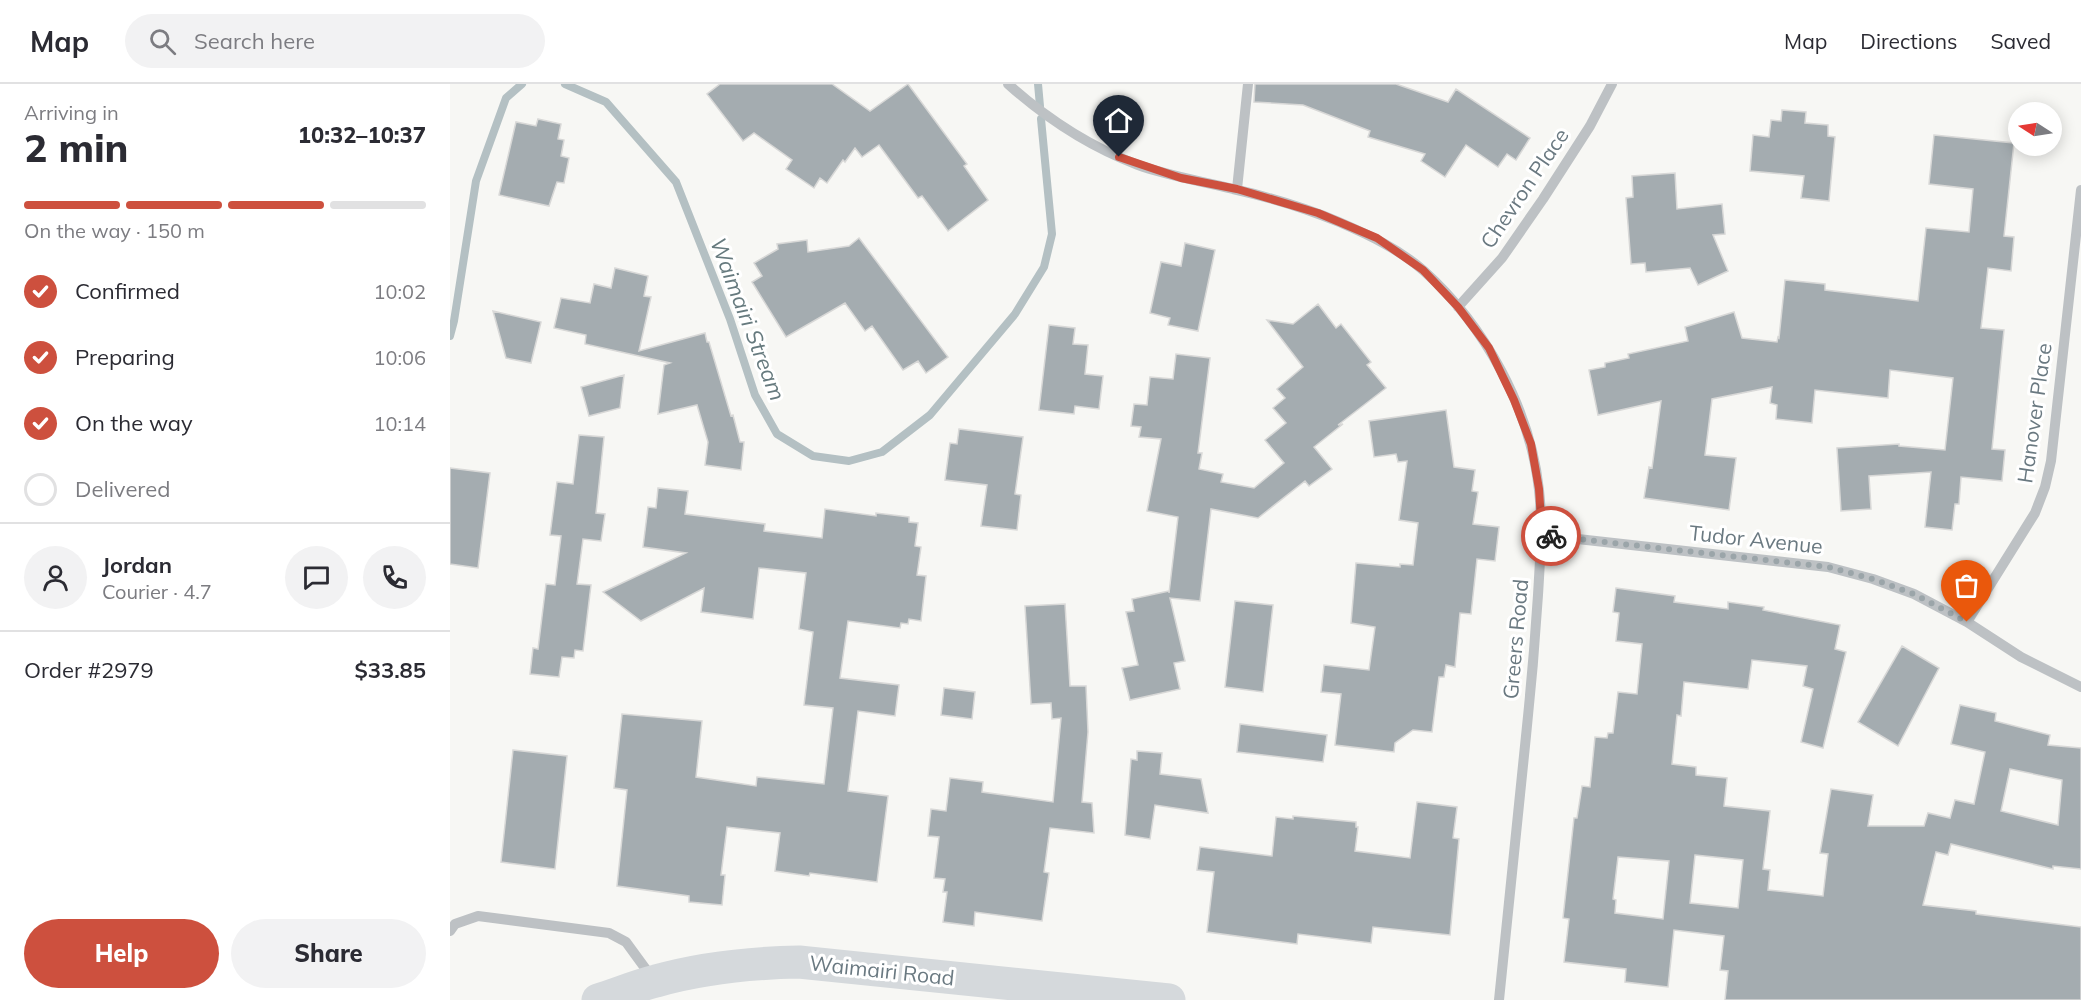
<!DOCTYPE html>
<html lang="en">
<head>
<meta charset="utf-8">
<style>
  :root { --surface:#fff; --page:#f2f2f3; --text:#2b2b33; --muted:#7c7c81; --line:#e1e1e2; --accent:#cd503e }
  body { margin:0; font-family:Mulish,sans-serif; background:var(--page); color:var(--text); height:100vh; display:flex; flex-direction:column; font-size:22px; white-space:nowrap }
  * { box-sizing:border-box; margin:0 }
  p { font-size:20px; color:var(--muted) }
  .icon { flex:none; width:33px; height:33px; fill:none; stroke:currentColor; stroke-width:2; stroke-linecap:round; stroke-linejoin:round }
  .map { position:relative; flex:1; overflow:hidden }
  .details { display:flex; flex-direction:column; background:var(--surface); width:450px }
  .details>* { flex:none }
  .needle { width:39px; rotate:282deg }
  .buttons { position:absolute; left:1558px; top:18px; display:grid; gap:12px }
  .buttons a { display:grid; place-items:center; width:54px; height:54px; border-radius:50%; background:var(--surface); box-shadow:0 3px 15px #0003; font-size:30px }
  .pin { position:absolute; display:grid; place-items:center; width:51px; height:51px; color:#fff; margin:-62px -26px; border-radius:50% 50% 50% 0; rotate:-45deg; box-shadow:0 0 6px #0007 }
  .pin .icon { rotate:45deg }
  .courier { position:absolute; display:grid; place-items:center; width:60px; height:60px; margin:-30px; border:4px solid #cd503e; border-radius:50%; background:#fff; color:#222; box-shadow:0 2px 8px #0007 }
  .headline em { font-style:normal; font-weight:800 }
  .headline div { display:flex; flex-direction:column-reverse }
  .headline { display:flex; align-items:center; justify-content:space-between; height:102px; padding:0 24px }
  h1 { font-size:39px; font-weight:800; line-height:45px }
  .bar { display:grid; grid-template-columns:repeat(4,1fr); gap:9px 6px; align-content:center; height:72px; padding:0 24px }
  .bar i { height:8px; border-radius:4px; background:var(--line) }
  .bar .active { background:var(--accent) }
  .bar p { grid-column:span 4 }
  .line { display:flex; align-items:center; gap:15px; padding:0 24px; border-top:2px solid var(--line) }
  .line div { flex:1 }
  .round { display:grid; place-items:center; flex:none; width:63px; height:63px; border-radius:32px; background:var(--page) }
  ol { padding:0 24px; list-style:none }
  li { display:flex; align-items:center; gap:18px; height:66px }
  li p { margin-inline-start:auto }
  li .icon { padding:6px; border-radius:50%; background:var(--accent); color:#fff; stroke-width:4 }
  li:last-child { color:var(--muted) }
  li i { width:33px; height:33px; border:3px solid var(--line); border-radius:50% }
  .action { display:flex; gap:12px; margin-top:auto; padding:12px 24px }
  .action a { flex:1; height:69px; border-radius:36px; background:var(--accent); color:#fff; font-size:24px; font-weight:800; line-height:69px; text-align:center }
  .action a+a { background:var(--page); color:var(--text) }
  header { display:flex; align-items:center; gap:36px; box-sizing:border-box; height:84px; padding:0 30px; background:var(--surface); border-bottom:2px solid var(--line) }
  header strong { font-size:28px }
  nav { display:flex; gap:33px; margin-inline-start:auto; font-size:21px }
  .search { width:420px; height:54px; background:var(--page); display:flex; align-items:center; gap:15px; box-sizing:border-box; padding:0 21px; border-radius:33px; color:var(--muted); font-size:22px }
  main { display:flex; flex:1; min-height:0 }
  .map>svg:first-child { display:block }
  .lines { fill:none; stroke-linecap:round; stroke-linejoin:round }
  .stream { stroke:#b4c0c3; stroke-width:8 }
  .building { fill:#a4acb0; stroke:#d8d8d7; stroke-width:1.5; fill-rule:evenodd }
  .minor { stroke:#bdc1c4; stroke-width:10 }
  .major { stroke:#d5d9dc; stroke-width:33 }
  .done { stroke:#9ba5a9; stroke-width:6; stroke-dasharray:0 10.8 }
  .route { stroke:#cd503e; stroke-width:8 }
  .labels { text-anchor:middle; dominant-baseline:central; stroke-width:6; stroke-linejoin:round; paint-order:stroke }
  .street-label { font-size:21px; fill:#6a7981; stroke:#fff }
  .water-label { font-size:22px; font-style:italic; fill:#667a7e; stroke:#fff }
</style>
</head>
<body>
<header>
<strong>Map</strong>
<div class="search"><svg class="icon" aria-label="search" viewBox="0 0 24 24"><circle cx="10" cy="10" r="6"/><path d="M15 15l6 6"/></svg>Search here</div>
<nav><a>Map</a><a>Directions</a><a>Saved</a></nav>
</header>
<main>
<section class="details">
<div class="headline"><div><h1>2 min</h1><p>Arriving in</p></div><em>10:32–10:37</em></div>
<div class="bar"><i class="active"></i><i class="active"></i><i class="active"></i><i></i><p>On the way · 150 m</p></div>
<ol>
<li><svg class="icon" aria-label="check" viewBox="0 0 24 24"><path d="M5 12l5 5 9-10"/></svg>Confirmed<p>10:02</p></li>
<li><svg class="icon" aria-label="check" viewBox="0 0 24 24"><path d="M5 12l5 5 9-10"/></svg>Preparing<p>10:06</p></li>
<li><svg class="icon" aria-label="check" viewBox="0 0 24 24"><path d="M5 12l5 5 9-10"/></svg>On the way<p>10:14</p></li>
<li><i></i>Delivered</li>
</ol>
<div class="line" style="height:108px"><a class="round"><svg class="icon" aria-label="person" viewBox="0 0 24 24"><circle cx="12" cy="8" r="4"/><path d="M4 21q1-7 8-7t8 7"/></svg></a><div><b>Jordan</b><p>Courier · 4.7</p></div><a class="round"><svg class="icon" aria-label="chat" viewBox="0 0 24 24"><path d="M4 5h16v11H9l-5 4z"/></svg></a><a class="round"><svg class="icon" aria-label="phone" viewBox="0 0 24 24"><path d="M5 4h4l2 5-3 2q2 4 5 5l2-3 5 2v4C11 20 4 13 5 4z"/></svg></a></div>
<div class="line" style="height:78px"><div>Order #2979</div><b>$33.85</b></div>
<div class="action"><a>Help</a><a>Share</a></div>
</section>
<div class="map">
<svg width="1631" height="916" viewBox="0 0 1631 916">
  <rect width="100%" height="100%" fill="#f7f7f4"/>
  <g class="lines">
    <!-- stream -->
    <path class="stream" d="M115,0L156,18L226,98L280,235L305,311L327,350L363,372L399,377L432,368L480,331L565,230L594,183L602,150L591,35
      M588,0L590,22
      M0,252L4,237L26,97L56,14L72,0"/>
  </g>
  <!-- building -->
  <path class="building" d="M270,0H382L420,27L458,0L517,80L514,82L538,116L498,147L472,112L468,114L429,61L412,73L405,64L395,78L393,76L377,99L370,94L364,104L336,85L342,76L304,49L293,57L257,10Z
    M805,0H946L998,18L1006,5L1080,54L1066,76L1057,70L1048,83L1016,61L995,93L971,77L975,70L918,53L920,47L853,21L804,18Z
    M1332,26L1356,28L1355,39L1378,41V52L1385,53L1379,117L1351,114L1354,92L1300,87L1303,51L1319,53L1321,36L1331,37Z
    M88,35L111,40L108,55L114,56L111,72L119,74L114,99L107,98L99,122L49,111L66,38L86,42Z
    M1484,51L1564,59L1554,152L1564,153L1561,187L1538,184L1531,244L1554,246L1542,365L1555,366L1552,397L1511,393L1509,420H1505L1502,446L1475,443L1481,388L1419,392L1421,425L1391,427L1387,364L1449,360V362L1495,366L1503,294L1440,286L1438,314L1365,306L1362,339L1326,335L1327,321L1320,319L1322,303L1262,315L1255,371L1286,374L1279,426L1194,414L1199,383L1202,384L1211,317L1148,331L1139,286L1155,283V279L1179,274L1178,270L1238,257L1235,243L1284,228L1292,254L1327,258L1328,253L1329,254L1335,196L1375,200V206L1468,217L1476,144L1519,148L1523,105L1479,100Z
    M1225,89L1227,125L1272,120L1275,150L1263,151L1278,187L1248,201L1240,184L1196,188L1195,179L1181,180L1176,114L1183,113L1182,92Z
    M409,154L498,273L476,289L468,277L453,286L422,242L415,247L395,219L336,253L302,198L312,192L304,179L328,165L327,160L357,156L358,168L399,162Z
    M735,159L765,166L748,247L718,241L720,234L700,229L711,178L731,182Z
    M165,184L198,192L194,212L201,213L189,267L255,249L257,258H259L281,332L283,331L290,358H294L291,386L255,381L258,358L247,321L208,330L214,281L220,279L135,260L136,251L104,244L111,214L140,219L144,200L161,204Z
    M868,220L886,244L891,240L921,278L917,281L936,304L888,341L893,340L864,363L882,385L859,402L855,397L808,434L761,425L750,517L720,514L735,577L724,579L730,605L680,616L672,584L688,581L676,528L684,527L682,515L719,507V509L728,433L697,427L711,355L689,353L691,343L681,342L684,320L697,321L700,293L723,295L726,270L760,274L748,369H752L749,385L773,390L771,398L804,404L834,379L815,356L836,339L823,324L835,314L827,305L853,283L817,236L843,240Z
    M43,227L91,238L81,279L56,274Z
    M599,241L625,244L623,260L638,261L635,290L653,292L649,325L625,322L624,330L589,326Z
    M174,291L170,324L139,332L131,303Z
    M996,326L1004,383L1025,386L1022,407L1028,408L1023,440L1049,443L1045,477L1027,475L1021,530L1010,529L1005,583L996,581L994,593H989L982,648L963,646L945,659L944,668L885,661L891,610L871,608L874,581L919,586L925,543L901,539L906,479L950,483V480L963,481L968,439L949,436L957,377L948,378L946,370L924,373L919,337Z
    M509,345L573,353L565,410L571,411L567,446L531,442L537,401L495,396L500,359L507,360Z
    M129,351L154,353L146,429L155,430L151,457L133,455L127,500L141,501L133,567L125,566L124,574L112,573L109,593L80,590L83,564L88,565L96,500L105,501L111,452L100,451L107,398L123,400Z
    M0,384L40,389L28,484L0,480Z
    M208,404L238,407L235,430L315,440L314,447L372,454L375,425L426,432V429L459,433V438L468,439L465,462L471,463L467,491L476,492L471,537L459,535L458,540L451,539L450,544L398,537L390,594L449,601L445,632L408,627L398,707L438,712L427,798L360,789L359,792L325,787L330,749L277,743L271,791H275L272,821L239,818V812L167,802L177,706L164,704L172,630L252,637L246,693L306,702L307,693L374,700L383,624L354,621L363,548L349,545L356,489L309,484L303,535L251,528L254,504L191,537L153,508L236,469L193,463L198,423L206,424Z
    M1166,504L1225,512L1224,518L1278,525V518L1314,523L1313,526L1390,541L1385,565L1396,568L1373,664L1351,658L1363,605L1353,602L1357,582L1302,576L1298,605L1234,598L1231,632L1227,631L1222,680L1246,683V691L1277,694L1274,722L1320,727L1313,785L1320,786L1318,806L1373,812L1378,770L1370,769L1381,705L1423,711L1418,742H1474L1478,729L1500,734L1505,716L1524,720L1535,668L1501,660L1510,621L1546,629L1545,637L1600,651L1598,661L1631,664V785L1603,782V785L1501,760L1498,771L1486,768L1473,821L1526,827V830L1631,843V916H1275L1278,887L1270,886L1274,852L1224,846L1218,903L1175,898L1176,885L1114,878L1119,835L1113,834L1124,734H1127L1132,702L1140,703L1145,653L1157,654L1158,649H1163L1168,608L1187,610L1192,560L1166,557L1169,529L1163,528ZM1560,685L1612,696L1608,741L1551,727ZM1245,771L1293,776L1288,824L1240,819ZM1168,773L1219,777L1213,835L1165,829L1166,816L1163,815Z
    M785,517L823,521L813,608L775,603Z
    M615,520L620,602H636L638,648L632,718L642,719L644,749L600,744L594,788L599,789L592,837L525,828L524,842L493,838L497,808H493L495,795L484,794L489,753L478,752L481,725L496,727L500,694L533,698L532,708L603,718L611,634L602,635L601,619L581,620L575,522Z
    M1452,562L1489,584L1448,662L1408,638Z
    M494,604L525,608L522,635L491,631Z
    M790,640L877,651L873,678L787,668Z
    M63,666L117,672L105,785L51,778Z
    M687,667L712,669L710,690L751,695L758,729L705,721L700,755L675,751L681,675L687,676Z
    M967,718L1007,723L1003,754L1009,755L1000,851L923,843L921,859L848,850L847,860L757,848L764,788L747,786L750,763L822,772L826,733L843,735V732L906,738V743H908L905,767L960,774Z"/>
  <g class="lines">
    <!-- minor -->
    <path class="minor" d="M558,0C597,35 638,62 688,81C719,92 751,97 783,105C819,113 855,124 889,138C919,151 949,165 974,187C1035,242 1080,324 1089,406C1093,441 1090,476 1088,511C1085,558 1081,605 1076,652C1067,740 1058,828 1049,916
      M787,105L798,0
      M1008,223L1052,174L1093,115L1140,42L1162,0
      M1092,451L1378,483L1423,495L1464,510L1517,538L1571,573L1631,603
      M1517,538L1585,429L1595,403L1601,377L1631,106
      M0,847L5,840L28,832L159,849L176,858L203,895"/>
    <!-- major -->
    <path class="major" d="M148,916C167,910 186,902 206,897C252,884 301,879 349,878L719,916"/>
  </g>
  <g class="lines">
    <!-- done -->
    <path class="done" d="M1101,452L1378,483L1423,495L1464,510L1517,538"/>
    <!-- route -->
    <path class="route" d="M669,73L731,94L787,105L868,129L927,154L973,186L1008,223L1039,264L1064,316L1081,360L1089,405L1092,451L1101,452"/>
  </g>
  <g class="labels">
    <!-- street labels -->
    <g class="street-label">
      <text transform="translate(1074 104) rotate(-56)">Chevron Place</text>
      <text transform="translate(1584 329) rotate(-82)">Hanover Place</text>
      <text transform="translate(1306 455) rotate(6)">Tudor Avenue</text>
      <text transform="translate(1065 555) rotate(-85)">Greers Road</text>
      <text transform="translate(432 886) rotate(6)">Waimairi Road</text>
    </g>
    <!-- water labels -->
    <g class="water-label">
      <text transform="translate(298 235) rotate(69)">Waimairi Stream</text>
    </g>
  </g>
</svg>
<div class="buttons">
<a><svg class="needle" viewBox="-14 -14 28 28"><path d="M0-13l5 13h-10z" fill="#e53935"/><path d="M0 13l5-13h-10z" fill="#7c7c81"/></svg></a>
</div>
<div class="pin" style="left:1517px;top:538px;background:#ea580c"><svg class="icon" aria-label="bag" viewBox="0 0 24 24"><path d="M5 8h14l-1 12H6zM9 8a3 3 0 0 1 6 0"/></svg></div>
<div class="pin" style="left:669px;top:73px;background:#1f2937"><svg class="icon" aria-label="home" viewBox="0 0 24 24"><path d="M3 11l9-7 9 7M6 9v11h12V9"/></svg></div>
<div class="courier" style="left:1101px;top:452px"><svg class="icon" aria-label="bike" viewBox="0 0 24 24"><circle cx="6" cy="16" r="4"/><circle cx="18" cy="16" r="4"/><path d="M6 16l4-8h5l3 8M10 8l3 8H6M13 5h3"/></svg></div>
</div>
</main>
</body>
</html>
